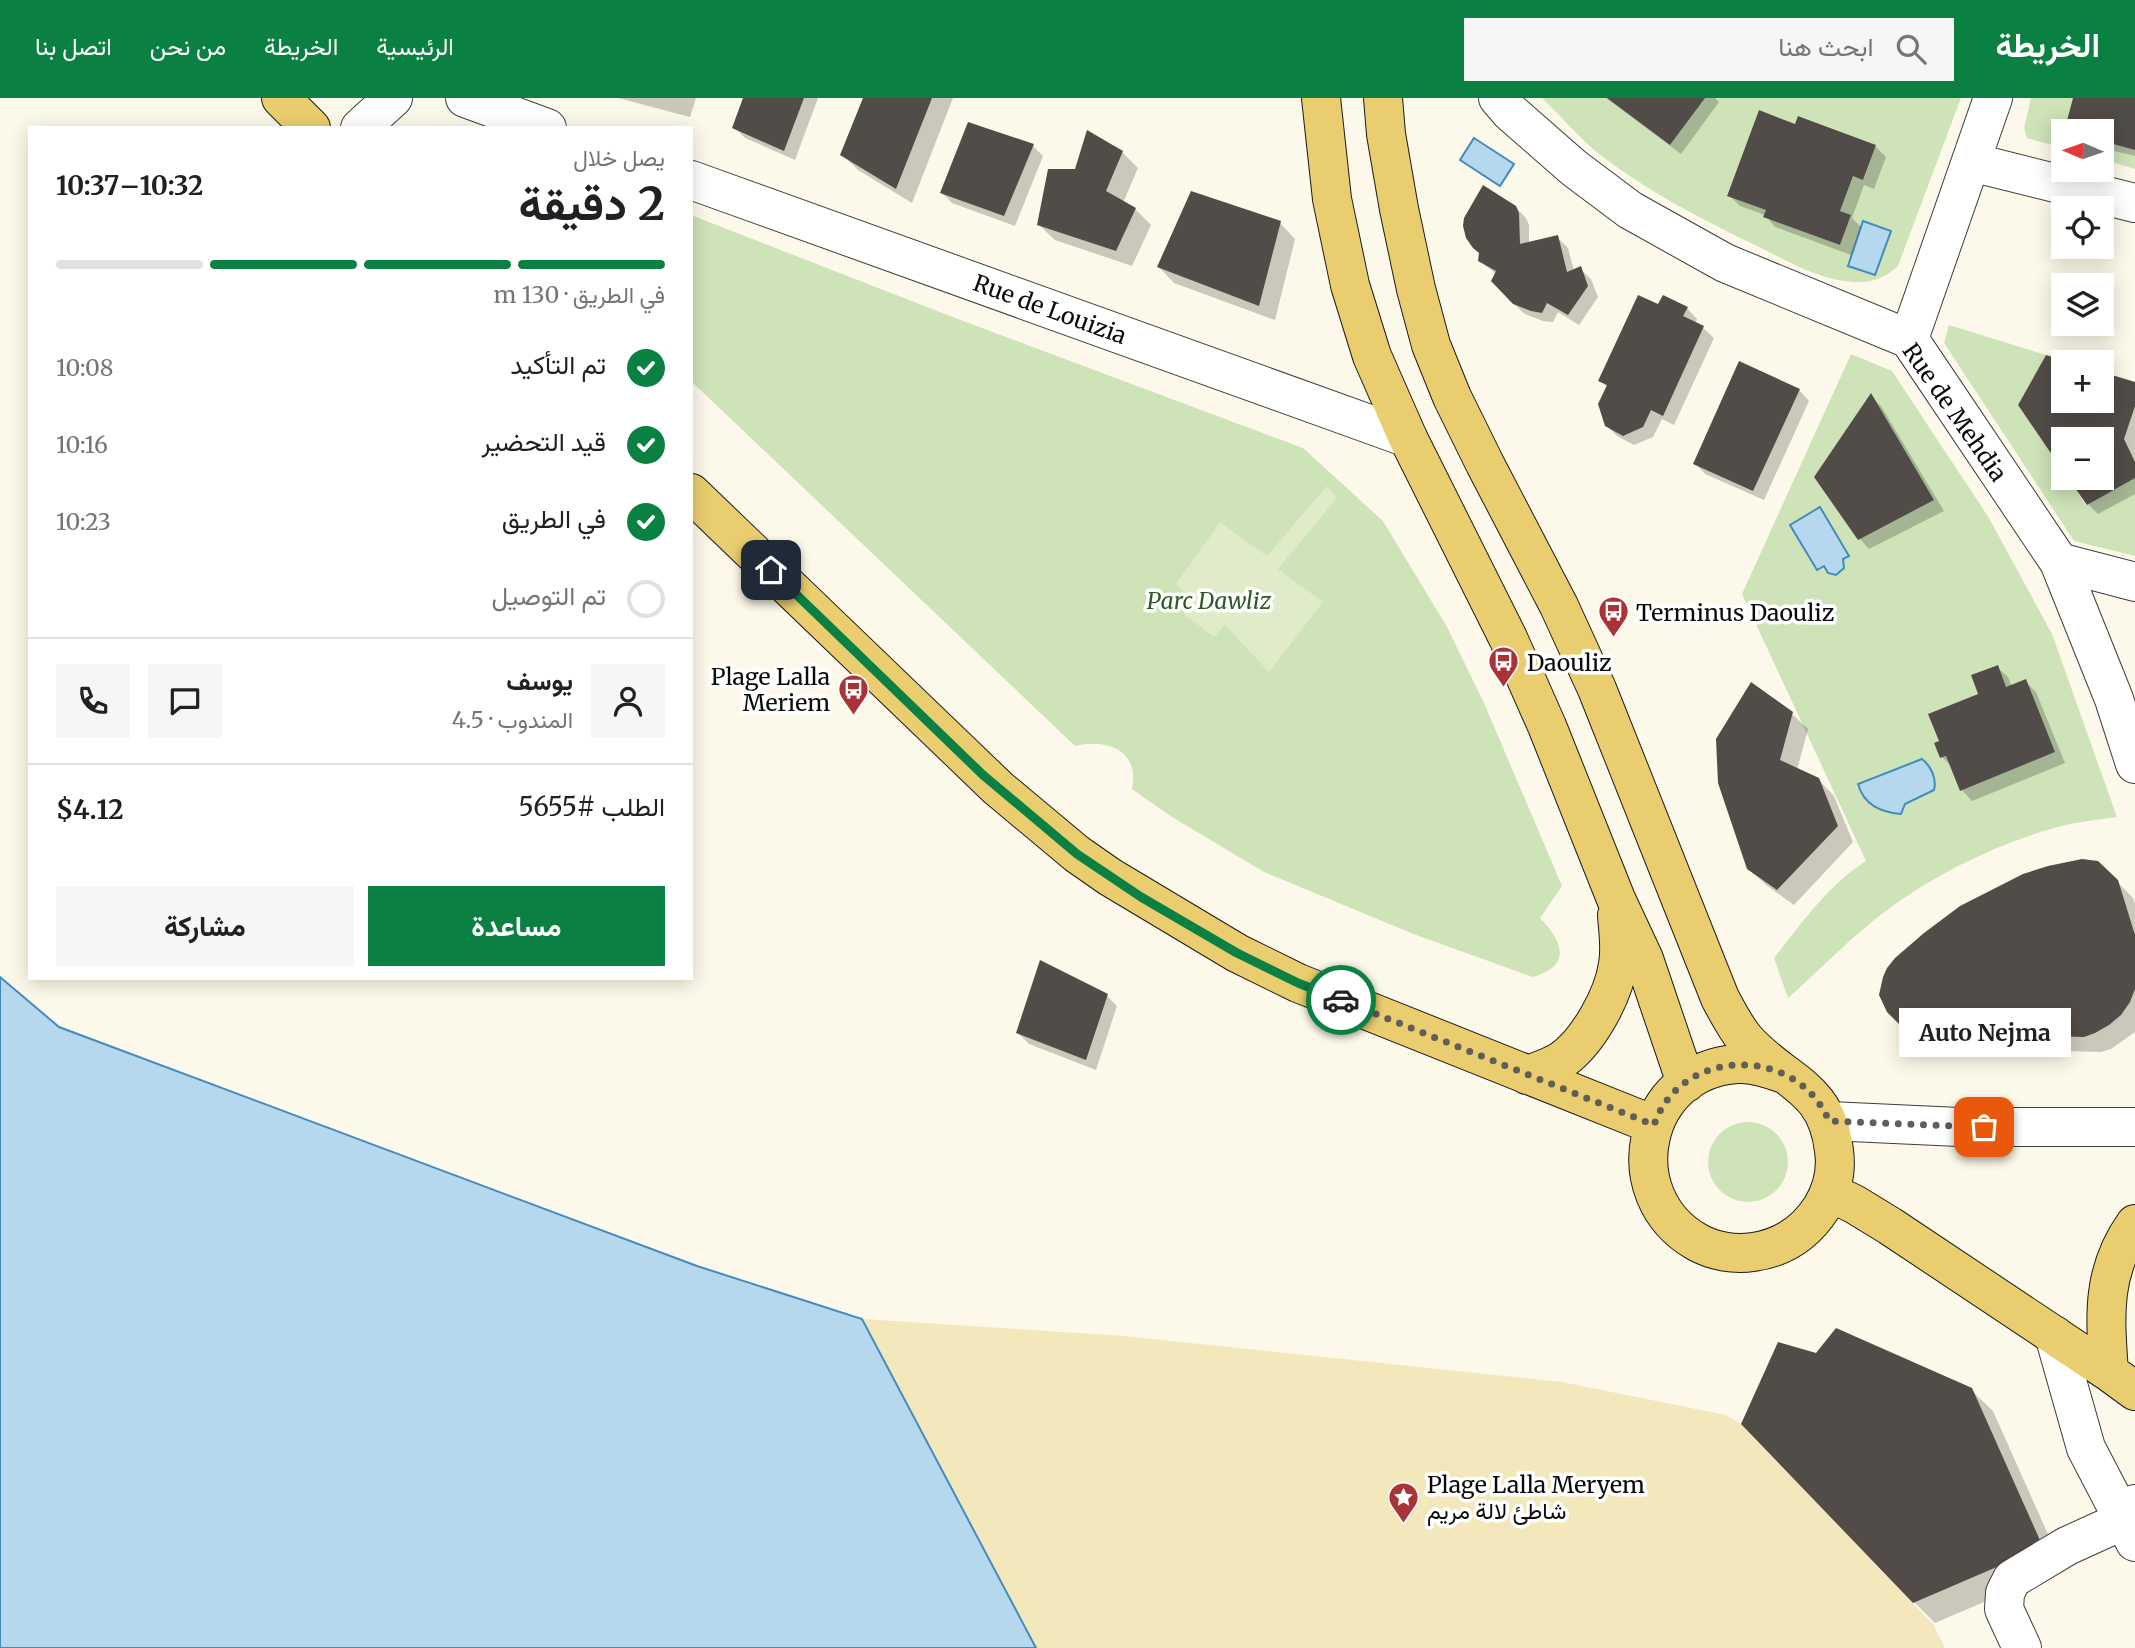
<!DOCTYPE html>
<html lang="ar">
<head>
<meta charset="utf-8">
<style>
  :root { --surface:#fff; --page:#f6f6f6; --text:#202124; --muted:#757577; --line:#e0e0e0; --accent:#0b8043 }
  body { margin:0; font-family:Merriweather,Vazirmatn,serif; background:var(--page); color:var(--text); direction:rtl; height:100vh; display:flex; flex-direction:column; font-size:26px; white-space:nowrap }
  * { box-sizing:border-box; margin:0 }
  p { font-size:23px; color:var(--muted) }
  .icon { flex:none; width:38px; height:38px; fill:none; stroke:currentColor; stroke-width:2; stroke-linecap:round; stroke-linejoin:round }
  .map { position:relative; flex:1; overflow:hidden; direction:ltr }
  .panel { position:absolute; left:28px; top:28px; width:665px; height:854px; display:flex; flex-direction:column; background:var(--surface); border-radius:0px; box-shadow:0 4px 18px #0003; direction:rtl }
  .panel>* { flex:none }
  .needle { width:46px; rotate:272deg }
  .fabs { position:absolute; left:2051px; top:21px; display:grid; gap:14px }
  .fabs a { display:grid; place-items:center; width:63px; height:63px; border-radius:0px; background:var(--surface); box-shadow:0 4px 18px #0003; font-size:35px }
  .pin { position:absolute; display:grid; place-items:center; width:60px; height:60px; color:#fff; margin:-30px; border-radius:14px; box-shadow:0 4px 10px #0006 }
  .courier { position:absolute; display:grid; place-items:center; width:70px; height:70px; margin:-35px; border:5px solid #0b8043; border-radius:50%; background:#fff; color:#222; box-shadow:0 2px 9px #0007 }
  .bubble { position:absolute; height:49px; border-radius:0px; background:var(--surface); box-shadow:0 4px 18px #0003; font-size:23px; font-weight:700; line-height:49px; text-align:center; direction:rtl }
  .overview em { font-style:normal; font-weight:700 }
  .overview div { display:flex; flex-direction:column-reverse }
  .overview { display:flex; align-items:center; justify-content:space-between; height:119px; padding:0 28px }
  h1 { font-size:46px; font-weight:700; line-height:52px }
  .bar { display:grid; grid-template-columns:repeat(4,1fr); gap:10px 7px; align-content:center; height:84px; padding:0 28px }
  .bar i { height:9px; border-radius:5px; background:var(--line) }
  .bar .selected { background:var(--accent) }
  .bar p { grid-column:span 4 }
  .line { display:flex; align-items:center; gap:18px; padding:0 28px; border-top:2px solid var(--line) }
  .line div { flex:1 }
  .round { display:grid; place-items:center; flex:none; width:74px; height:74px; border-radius:0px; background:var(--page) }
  ol { padding:0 28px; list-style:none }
  li { display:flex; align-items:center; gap:21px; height:77px }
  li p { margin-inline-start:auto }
  li .icon { padding:7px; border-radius:50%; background:var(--accent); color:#fff; stroke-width:4 }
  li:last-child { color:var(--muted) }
  li i { width:38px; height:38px; border:4px solid var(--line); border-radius:50% }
  .primary-button { display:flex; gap:14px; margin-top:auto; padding:14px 28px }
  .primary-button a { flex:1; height:80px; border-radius:0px; background:var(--accent); color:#fff; font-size:28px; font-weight:700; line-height:80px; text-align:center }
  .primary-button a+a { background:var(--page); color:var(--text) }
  header { display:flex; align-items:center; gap:42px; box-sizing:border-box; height:98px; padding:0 35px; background:var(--accent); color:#fff }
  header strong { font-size:33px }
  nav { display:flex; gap:38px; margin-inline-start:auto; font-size:24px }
  .search { width:490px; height:63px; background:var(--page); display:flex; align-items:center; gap:18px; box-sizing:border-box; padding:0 24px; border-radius:0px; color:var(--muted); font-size:26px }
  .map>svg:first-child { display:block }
  .green { fill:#cee3b8; fill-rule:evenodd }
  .sand { fill:#f3e8bc }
  .pitch { fill:#dfebc9 }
  .water { fill:#b5d8ee; stroke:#448bbd; stroke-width:2 }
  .shadow { fill:#0003 }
  .building { fill:#524c48 }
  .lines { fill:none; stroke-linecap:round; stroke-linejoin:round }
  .minor-casing { stroke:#3d3d3d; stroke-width:40 }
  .major-casing { stroke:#1b1b1b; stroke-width:40 }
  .minor { stroke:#fff; stroke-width:38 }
  .major { stroke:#e9cd6e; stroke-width:38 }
  .done { stroke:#5f5e58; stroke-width:7; stroke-dasharray:0 12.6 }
  .route { stroke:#0b8043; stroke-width:9 }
  .labels { text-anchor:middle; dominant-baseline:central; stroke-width:7; stroke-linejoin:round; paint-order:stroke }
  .street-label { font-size:23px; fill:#0a0a0a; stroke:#fff }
  .park-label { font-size:23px; font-style:italic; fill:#2e5a23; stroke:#fff }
  .poi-label { font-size:23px; fill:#0a0a0a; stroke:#fff; text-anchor:start }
</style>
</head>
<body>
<header>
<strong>الخريطة</strong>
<div class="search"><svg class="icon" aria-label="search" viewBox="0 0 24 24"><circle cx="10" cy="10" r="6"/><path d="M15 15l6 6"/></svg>ابحث هنا</div>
<nav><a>الرئيسية</a><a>الخريطة</a><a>من نحن</a><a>اتصل بنا</a></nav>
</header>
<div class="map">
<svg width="2135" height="1550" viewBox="0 0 2135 1550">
  <rect width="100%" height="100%" fill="#fdf9ea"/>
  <!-- green -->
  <path class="green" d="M1542,0H1607L1670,47L1705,0H1961L1898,168C1885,180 1872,185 1854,184C1819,182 1787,163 1755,147C1701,121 1647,93 1599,56C1579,40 1561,18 1542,0ZM1759,12L1795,26L1799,18L1876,47L1864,81L1853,78L1840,113L1851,118L1840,147L1763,119L1766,112L1727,97Z
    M2031,0H2073L2063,33V50L2027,40L2024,30Z
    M2102,43L2135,52V71L2102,61Z
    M691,117L950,218L1303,350L1383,423L1447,529L1484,605L1562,788L1540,820C1563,843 1572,868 1533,879L1416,837L1264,774L1172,719L1132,691C1140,653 1108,640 1075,648L691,283Z
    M1949,227L2046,257L2018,307L2063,373V380H2068L2086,407L2135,380V458L2074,443L1944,245Z
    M1851,256L1892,273L1989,420L2052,536L2117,719C2096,722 2074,724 2054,730C1995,747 1937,775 1887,812C1852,838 1821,871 1788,900L1774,860C1802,825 1828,787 1866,763L1742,496ZM1871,296L1934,402L1858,441L1814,379ZM1820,409L1844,470L1836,477L1828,475L1824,468L1817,472ZM1997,567L2006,589L2026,582L2055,654L1960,693L1946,658L1940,660L1934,645L1939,643L1929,616L1978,596L1971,577Z
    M1708 1064a40 40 0 1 1 80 0a40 40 0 1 1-80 0Z"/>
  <!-- sand -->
  <path class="sand" d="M862,1221L1124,1238L1562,1284L1726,1317L1741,1326L1933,1526L1945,1550H1036Z"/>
  <!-- pitch -->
  <path class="pitch" d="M1327,388L1337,400L1278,471L1323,504L1269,574L1225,527L1214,539L1184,516L1192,502L1176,486L1220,424L1267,458Z"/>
  <!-- water -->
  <path class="water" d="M1474,40L1514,66L1500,88L1460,62Z
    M1863,123L1891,133L1875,177L1848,168Z
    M1820,409L1849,458L1843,461L1844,470L1836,477L1828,475L1824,468L1817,472L1790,427Z
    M1922,661C1931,668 1937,681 1934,692L1905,706L1901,716C1880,714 1864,707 1858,686Z
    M0,879L59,929L697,1168L862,1221L1036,1550H0Z"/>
  <!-- shadow -->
  <path class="shadow" d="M618,0H696L690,19Z
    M745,0H818L795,62L745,40L734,29Z
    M865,0H953L912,105L858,72L842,56Z
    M1606,0H1715L1719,4L1681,56Z
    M2075,0H2135V58L2102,50V33H2066Z
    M1033,48L1043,58L1015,128L952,105L942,95Z
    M1875,48L1886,59L1874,91L1864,87L1852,120L1861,129L1851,157L1775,129L1765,117L1740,108L1729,97Z
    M1122,54L1138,70L1123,105L1135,111L1151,127L1132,168L1055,142L1039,127L1077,73Z
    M1515,109L1526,120L1529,127V146L1557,139L1568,150L1574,173L1580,171L1591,181L1598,199L1579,227L1558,214L1553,224L1543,223L1525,216L1513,205L1496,176L1480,163Z
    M1280,125L1295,141L1275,222L1174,185L1159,169Z
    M1659,209L1687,210L1697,221L1695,226L1703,230L1714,240L1674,327L1662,321L1653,339L1634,347L1617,338L1606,327L1608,290L1600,282Z
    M2047,259L2065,264H2063V303H2102V276L2135,286V396L2098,416L2088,406L2070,380H2102V341H2063V370L2020,306Z
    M1799,292L1809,303L1764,402L1705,376L1695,365Z
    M1871,298L1881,308L1944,413L1869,451L1859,440Z
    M1997,569L2008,579L2012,589L2026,584L2036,594L2065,665L1972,703L1962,692L1953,670L1942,659L1941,644L1981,597Z
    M1791,615L1808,631L1797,672L1818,681L1834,698L1853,744L1794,807L1766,787L1749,771Z
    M2098,764L2133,800L2135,806V934L2111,951L2101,954L1936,949L1916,941L1888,913Z
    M1107,898L1117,908L1096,972L1029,946L1018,935Z
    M1971,1292L1993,1313L2063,1470L1935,1525L1914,1504Z"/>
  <!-- building -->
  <path class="building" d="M743,0H804L784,53L732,30Z
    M863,0H932L896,91L840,57Z
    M1607,0H1705L1670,47Z
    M2073,0H2135V52L2102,43V33H2064Z
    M1759,12L1795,26L1798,18L1876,47L1863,82L1853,78L1840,113L1851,117L1840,147L1763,119L1766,112L1727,98Z
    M968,24L1034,46L1004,118L940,95Z
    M1087,32L1123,53L1106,93L1136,110L1116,153L1037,127L1048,71H1075Z
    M1483,87L1516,108L1519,115L1520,146L1558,137L1567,174L1581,168L1588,188L1568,217L1547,205L1542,215L1531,213L1513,206L1491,183L1496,173L1478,163L1479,155L1473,150L1466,140L1463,128L1464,120Z
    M1191,93L1281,123L1259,208L1157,169Z
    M1638,197L1658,206L1663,197L1688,209L1683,218L1704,228L1663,318L1651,312L1643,329L1623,338L1605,328L1598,306L1607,287L1598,283Z
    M2046,257L2069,264H2063V303H2102V274L2135,284V308L2124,341L2135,364V380L2087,407L2068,380H2102V341H2063V373L2018,307Z
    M1739,263L1800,291L1753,393L1693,366Z
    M1871,295L1934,402L1858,442L1814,379Z
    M1998,567L2006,589L2026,581L2055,654L1960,693L1946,658L1940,660L1934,645L1939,643L1928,616L1978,596L1971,577Z
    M1751,584L1793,614L1780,662L1819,680L1838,728L1777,792L1747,771L1718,685L1716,641Z
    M2082,761L2098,763L2118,782L2135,837V891L2130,904L2121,917L2109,927L2095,935L2084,939L1918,934L1899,926L1887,914L1879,897L1883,879L1887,870L1895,860L1924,835L1960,808L2023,776L2048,768Z
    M1040,862L1108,896L1086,962L1016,935Z
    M1836,1230L1972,1290L2043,1449L1913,1505L1741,1326L1778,1244L1816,1255Z"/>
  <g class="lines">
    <defs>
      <path id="minor" d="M465,0L547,30
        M1498,0L1510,14L1574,70L1630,112L1725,165L1909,241L2059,464L2114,601L2135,666
        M360,30L393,0
        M1971,64L2135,105
        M691,82L1408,340
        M1909,241L1993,0
        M2059,464L2135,484
        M1829,1023L1959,1029H2135
        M2054,1237L2086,1350L2135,1444
        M2022,1550L2004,1511L2005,1495L2012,1481L2067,1448L2111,1428L2124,1419L2135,1406"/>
      <path id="major" d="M281,0L311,30
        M1321,0L1332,101L1350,187L1372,258L1408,340L1508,540L1547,628L1616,801L1644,861L1686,985
        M1383,0L1386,36L1399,111L1416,191L1431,247L1452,299L1485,366L1559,508L1597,591L1720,900C1728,915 1735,929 1745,941C1783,985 1827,986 1834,1053C1837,1073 1832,1092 1822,1109C1806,1134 1783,1150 1753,1154C1734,1157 1713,1153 1697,1144C1615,1097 1642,972 1737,966C1753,965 1768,970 1784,976
        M691,395L998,690L1077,756L1110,779L1237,855L1298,885L1654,1027
        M1527,977C1539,973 1551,969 1562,962C1588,944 1614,897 1618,866C1621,850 1618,833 1617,817
        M1829,1094L1854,1106L1890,1128L2109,1274L2135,1293
        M2109,1274C2105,1218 2101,1174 2135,1126"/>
    </defs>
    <!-- minor casing -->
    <use href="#minor" class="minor-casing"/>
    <!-- major casing -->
    <use href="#major" class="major-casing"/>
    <!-- minor -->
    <use href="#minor" class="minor"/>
    <!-- major -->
    <use href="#major" class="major"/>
  </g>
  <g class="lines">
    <!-- done -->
    <path class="done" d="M1341,902L1654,1027C1681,948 1797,947 1829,1023L1984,1029"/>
    <!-- route -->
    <path class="route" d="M771,472L983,677L1077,756L1141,799L1237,855L1298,885L1341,902"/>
  </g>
  <!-- icons -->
  <defs>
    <symbol id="bus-pin" viewBox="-11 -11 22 30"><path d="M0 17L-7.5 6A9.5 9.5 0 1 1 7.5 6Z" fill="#aa3337" stroke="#fff"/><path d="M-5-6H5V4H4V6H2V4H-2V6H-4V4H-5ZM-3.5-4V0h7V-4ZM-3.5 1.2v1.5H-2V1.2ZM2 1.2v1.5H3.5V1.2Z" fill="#fff"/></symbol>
    <symbol id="sight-pin" viewBox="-11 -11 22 30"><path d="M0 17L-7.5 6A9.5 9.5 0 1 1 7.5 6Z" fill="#aa3337" stroke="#fff"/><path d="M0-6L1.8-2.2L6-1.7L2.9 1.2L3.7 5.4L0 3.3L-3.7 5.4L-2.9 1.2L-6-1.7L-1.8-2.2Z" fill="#fff"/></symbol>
  </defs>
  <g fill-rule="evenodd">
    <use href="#bus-pin" x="1596" y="496" width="35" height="47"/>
    <use href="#bus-pin" x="1486" y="546" width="35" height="47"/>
    <use href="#bus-pin" x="836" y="574" width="35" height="47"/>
    <use href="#sight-pin" x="1386" y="1382" width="35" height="47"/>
  </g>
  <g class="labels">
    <!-- street labels -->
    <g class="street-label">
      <text transform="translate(1050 211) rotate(20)">Rue de Louizia</text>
      <text transform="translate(1955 314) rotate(55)">Rue de Mehdia</text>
    </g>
    <!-- park labels -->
    <g class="park-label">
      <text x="1209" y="502">Parc Dawliz</text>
    </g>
    <!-- poi labels -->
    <g class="poi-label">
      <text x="1636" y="514">Terminus Daouliz</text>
      <text x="1527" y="564">Daouliz</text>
      <text x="830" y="578" text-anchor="end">Plage Lalla<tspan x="830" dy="26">Meriem</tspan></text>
      <text x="1427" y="1386">Plage Lalla Meryem<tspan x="1427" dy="26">شاطئ لالة مريم</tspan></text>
    </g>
  </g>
</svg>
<div class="fabs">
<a><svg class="needle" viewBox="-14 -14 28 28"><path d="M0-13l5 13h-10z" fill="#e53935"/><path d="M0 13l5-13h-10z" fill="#757577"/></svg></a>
<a><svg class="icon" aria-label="locate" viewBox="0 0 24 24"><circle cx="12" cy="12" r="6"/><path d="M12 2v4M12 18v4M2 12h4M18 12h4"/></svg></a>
<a><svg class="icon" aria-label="layers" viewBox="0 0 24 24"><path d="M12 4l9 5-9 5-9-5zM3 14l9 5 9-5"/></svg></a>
<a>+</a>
<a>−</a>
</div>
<div class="pin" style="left:1984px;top:1029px;background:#ea580c"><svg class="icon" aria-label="bag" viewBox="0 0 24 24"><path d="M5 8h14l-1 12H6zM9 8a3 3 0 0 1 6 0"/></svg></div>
<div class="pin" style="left:771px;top:472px;background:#1f2937"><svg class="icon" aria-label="home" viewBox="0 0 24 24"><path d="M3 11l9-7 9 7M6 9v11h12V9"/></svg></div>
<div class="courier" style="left:1341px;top:902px"><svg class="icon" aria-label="car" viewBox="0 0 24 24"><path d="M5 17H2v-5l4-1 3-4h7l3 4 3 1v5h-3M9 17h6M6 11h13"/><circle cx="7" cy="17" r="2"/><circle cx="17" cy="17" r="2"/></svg></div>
<div class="bubble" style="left:1899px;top:910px;width:172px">Auto Nejma</div>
<section class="panel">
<div class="overview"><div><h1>2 دقيقة</h1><p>يصل خلال</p></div><em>10:32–10:37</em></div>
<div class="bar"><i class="selected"></i><i class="selected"></i><i class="selected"></i><i></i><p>في الطريق · 130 m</p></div>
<ol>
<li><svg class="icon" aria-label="check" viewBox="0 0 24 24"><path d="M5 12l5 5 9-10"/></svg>تم التأكيد<p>10:08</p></li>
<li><svg class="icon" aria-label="check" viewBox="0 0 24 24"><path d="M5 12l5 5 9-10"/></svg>قيد التحضير<p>10:16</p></li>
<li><svg class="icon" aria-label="check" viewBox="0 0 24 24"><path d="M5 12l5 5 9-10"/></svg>في الطريق<p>10:23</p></li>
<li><i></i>تم التوصيل</li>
</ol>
<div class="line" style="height:126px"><a class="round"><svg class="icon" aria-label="person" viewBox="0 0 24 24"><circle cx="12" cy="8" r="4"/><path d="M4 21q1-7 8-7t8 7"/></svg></a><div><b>يوسف</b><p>المندوب · 4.5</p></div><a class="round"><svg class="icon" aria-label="chat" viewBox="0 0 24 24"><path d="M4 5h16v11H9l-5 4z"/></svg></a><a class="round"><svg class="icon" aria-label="phone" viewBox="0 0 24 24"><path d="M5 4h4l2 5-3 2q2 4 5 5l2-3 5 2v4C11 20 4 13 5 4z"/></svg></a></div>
<div class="line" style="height:91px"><div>الطلب #5655</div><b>$4.12</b></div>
<div class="primary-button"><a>مساعدة</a><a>مشاركة</a></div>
</section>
</div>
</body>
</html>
